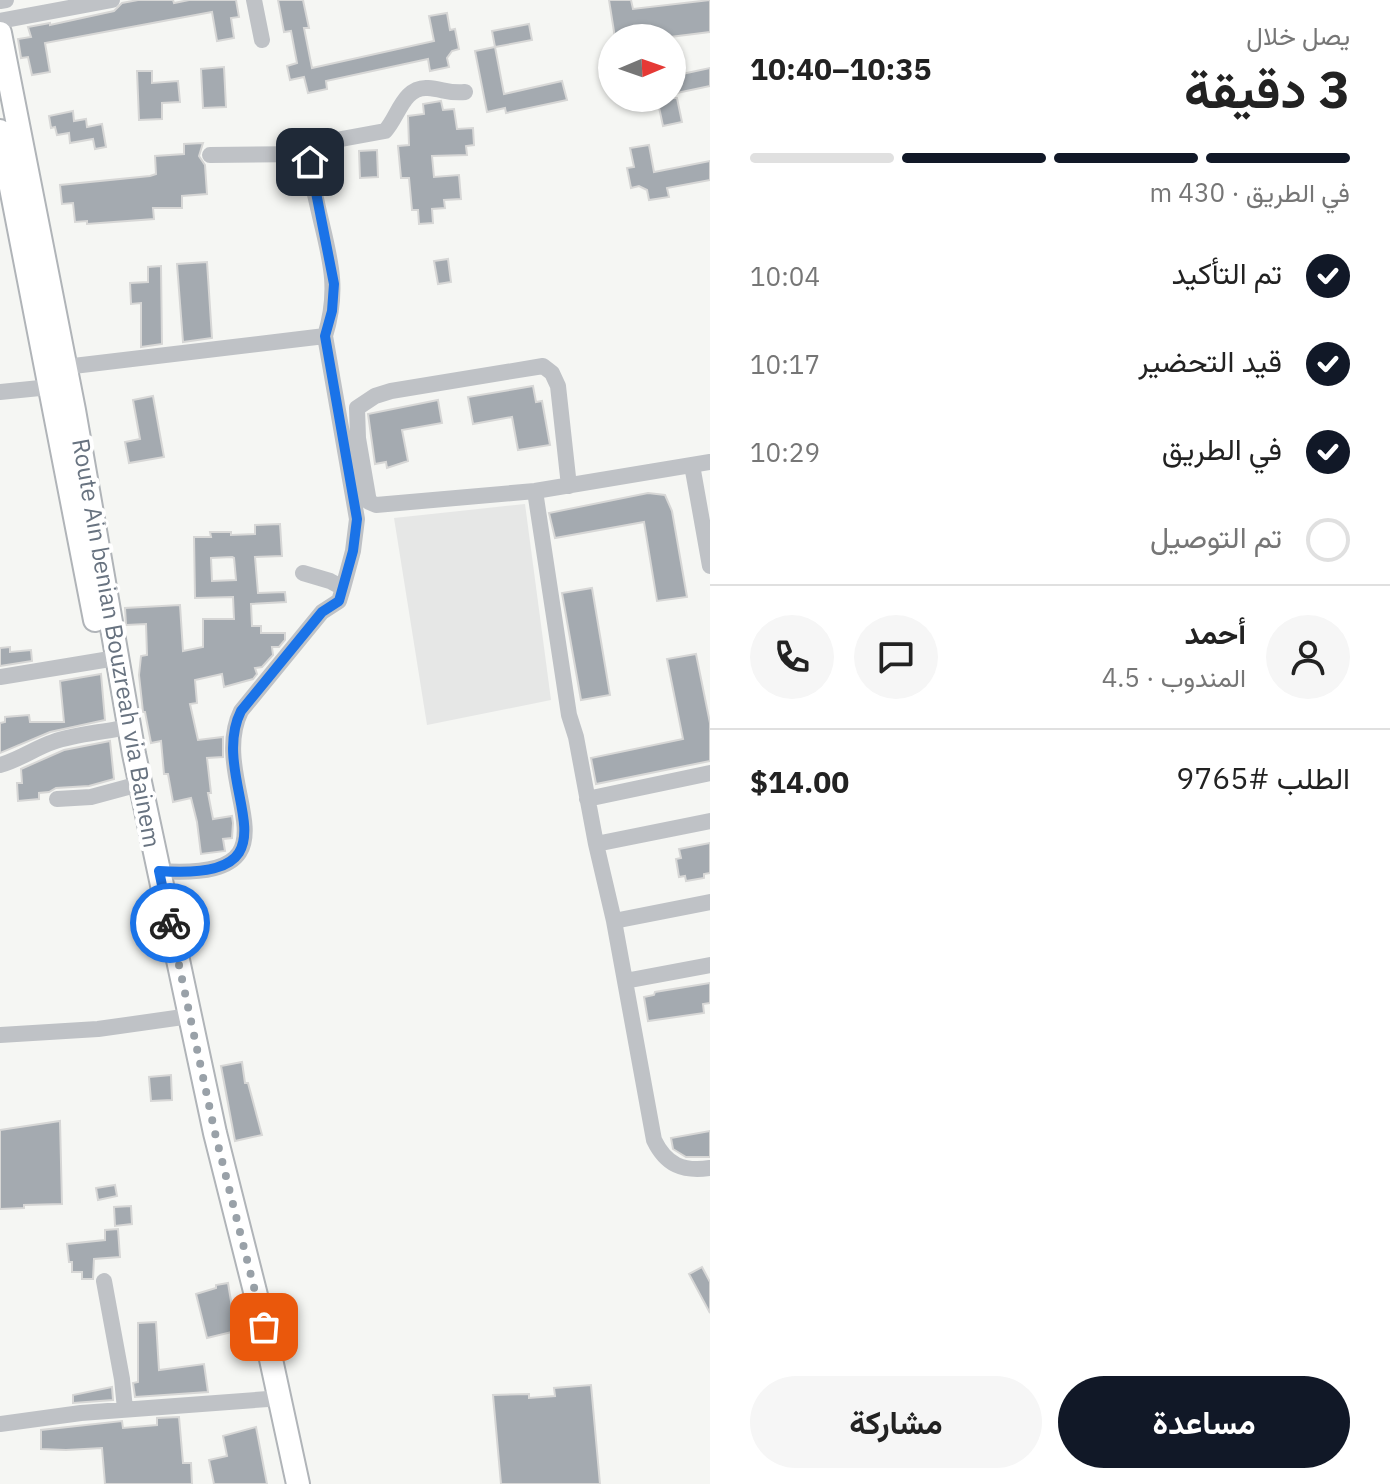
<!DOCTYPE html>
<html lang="ar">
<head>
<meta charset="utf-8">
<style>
  :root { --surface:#fff; --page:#f6f6f6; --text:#222; --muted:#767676; --line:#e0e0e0; --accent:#111827 }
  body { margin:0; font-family:"IBM Plex Sans",Vazirmatn,sans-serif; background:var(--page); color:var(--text); direction:rtl; height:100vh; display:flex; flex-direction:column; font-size:30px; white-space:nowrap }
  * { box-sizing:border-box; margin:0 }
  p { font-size:26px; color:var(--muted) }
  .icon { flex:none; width:44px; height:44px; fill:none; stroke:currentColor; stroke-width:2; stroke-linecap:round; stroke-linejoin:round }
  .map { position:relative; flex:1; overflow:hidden; direction:ltr }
  .drawer { display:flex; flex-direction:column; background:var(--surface); width:680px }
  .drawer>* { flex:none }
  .needle { width:52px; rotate:88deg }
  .controls { position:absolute; left:598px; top:24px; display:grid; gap:16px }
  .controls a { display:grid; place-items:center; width:88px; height:88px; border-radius:50%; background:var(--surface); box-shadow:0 2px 6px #0004; font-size:40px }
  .pin { position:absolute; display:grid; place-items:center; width:68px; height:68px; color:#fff; margin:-34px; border-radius:16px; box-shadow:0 4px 12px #0006 }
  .courier { position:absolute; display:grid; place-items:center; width:80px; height:80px; margin:-40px; border:6px solid #1a73e8; border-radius:50%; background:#fff; color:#222; box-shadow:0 2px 10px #0007 }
  .overview em { font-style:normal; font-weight:700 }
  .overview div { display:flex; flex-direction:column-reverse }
  .overview { display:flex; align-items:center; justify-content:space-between; height:136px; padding:0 40px }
  h1 { font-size:52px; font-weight:700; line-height:60px }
  .bar { display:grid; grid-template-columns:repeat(4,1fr); gap:12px 8px; align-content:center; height:96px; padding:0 40px }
  .bar i { height:10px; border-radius:6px; background:var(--line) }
  .bar .active { background:var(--accent) }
  .bar p { grid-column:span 4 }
  .line { display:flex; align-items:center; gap:20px; padding:0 40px; border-top:2px solid var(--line) }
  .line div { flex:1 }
  .round { display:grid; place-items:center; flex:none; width:84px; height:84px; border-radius:42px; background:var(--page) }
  ol { padding:0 40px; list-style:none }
  li { display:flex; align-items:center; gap:24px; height:88px }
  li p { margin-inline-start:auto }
  li .icon { padding:8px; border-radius:50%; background:var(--accent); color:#fff; stroke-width:4 }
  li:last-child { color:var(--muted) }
  li i { width:44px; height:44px; border:4px solid var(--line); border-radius:50% }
  .button { display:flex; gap:16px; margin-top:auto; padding:16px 40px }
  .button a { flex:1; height:92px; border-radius:48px; background:var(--accent); color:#fff; font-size:32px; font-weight:700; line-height:92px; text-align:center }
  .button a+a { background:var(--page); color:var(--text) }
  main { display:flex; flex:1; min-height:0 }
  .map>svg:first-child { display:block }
  .built { fill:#e6e7e6 }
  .building { fill:#a4aab0; stroke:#d7d7d6; stroke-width:2; fill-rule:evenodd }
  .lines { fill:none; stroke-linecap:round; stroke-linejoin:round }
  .secondary-casing { stroke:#b0b4b8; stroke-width:26 }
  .street { stroke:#bfc2c6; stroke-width:16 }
  .secondary { stroke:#fff; stroke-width:22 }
  .done { stroke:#99a1a8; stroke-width:8; stroke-dasharray:0 14.4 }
  .route { stroke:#1a73e8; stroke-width:10 }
  .labels { text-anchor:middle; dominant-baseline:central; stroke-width:8; stroke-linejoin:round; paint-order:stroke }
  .street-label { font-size:24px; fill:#687380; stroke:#fff }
</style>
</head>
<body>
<main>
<section class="drawer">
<div class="overview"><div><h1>3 دقيقة</h1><p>يصل خلال</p></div><em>10:35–10:40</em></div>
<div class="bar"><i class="active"></i><i class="active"></i><i class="active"></i><i></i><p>في الطريق · 430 m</p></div>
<ol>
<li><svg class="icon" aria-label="check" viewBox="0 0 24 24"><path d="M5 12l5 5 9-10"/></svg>تم التأكيد<p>10:04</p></li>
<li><svg class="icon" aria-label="check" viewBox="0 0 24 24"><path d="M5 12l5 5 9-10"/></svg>قيد التحضير<p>10:17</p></li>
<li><svg class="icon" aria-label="check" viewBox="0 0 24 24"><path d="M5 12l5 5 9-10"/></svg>في الطريق<p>10:29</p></li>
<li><i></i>تم التوصيل</li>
</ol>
<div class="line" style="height:144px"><a class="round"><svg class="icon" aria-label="person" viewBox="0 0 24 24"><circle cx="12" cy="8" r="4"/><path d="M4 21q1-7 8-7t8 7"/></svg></a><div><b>أحمد</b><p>المندوب · 4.5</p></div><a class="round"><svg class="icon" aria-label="chat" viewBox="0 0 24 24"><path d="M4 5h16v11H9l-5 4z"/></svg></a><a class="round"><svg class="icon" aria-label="phone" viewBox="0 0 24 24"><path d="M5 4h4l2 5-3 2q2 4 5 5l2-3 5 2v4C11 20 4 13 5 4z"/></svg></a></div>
<div class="line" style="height:104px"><div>الطلب #9765</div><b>$14.00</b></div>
<div class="button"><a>مساعدة</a><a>مشاركة</a></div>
</section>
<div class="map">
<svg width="710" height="1484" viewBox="0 0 710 1484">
  <rect width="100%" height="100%" fill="#f5f6f3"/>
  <!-- built -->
  <path class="built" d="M525,504L551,700L427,725L394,518Z"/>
  <!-- building -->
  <path class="building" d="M138,0H173L174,3L189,0H236L239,17L231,18L234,38L217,41L212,12L45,43L50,72L32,75L28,57L21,58L18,39L31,37L28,27L50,23V25L114,11L122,3Z
    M278,0H303L309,28H304L312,68L434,41L429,16L447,13L450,30L455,29L459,49L452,51L447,58L449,67L430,71L428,59L326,81L327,89L308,93L304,77L290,80L287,66L297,63L291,31L284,32Z
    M609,0H631L633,9L710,0V32L662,38H615Z
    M529,24L532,40L495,47L492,31Z
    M495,47L504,94L562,81L567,100L506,113L505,108L487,112L475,51Z
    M677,50L682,74L710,68V86L672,94V51Z
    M224,67L226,107L203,108L201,69Z
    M137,71H152V83L178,81L180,102L162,103V119L139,120Z
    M657,98H677L682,122L663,126Z
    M441,101L443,110L454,109L457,129L473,128L474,145L466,146L467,155L432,156L434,177L459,175L461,199L444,200L445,208L432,209L433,223L419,224L418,210H412L409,178H401L398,146L409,145L408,116L424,114L423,104Z
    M73,111L74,121L86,119L87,127L102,124L106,147L95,149L93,139L70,143L69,133L57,135L55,127L51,128L49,116Z
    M203,143L199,156L205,165L207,194L182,196V208H153L154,219L87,224V221L75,222L73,203L62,204L60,185L150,176L156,174L155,156L184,154V144Z
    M649,145L654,172L710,161V180L667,188L669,197L649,200L647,190L639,186L631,188L627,168L634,167L630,148Z
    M377,150L378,177L360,178L359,151Z
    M448,259L451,282L438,284L434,261Z
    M207,262L212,338L183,342L177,264Z
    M161,266L162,344L141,347V303L131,304L130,283L148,282V267Z
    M533,386L536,402L542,401L550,445L518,450L512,417L473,424L468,397Z
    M153,396L164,457L129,463L125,442L140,439L133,400Z
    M438,400L442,423L402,430L408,461L387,468L386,462L375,464L368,414Z
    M648,493L665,495L672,511L687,597L657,601L644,522L555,538L549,513Z
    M280,524L282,556L255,557L258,593L285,592L286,602L251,604L252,626H261V633H285V640L279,647H272L273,655L262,667L255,668L257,674L253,679L224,687L222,674L195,680L197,703L190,704L198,740L223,737V757L207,758L211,793H208L213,819L232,816L233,823L232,838L223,839L225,851L201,854L197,822L191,798L173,802L168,774H164L161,741L151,743L145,712H143L139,675L141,656L147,655L146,624L126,625L125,608L180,605L183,651L203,647V619H234L233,597L195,598L194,537H211L210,532H231V535L255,534V525ZM232,557L234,558L236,580L212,581L211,558Z
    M592,588L610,695L581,700L562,593Z
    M10,647V652L31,650L32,661L0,666V648Z
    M696,654L710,723V761L596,784L591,758L683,739L667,659Z
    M101,674L105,720L50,732L0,753V723L5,722V717L29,715L30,722H64L60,681Z
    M110,741L114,779L89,786L56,788L49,792L39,793V799L18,801L17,783H22L21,769L64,750Z
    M710,843V873L704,874V878L686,881L685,876L679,877L676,859L681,858L679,849Z
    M710,983V1003L703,1004L704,1013L648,1021L644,997L654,995L655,992Z
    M242,1062L245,1083H248L262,1135L235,1141L221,1066Z
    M171,1075L172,1100L151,1101L149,1077Z
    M60,1121L62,1204L24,1205V1208L0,1209V1130Z
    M710,1131V1157H686L673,1149L671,1138Z
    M115,1185L117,1196L98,1200L96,1188Z
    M131,1206L132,1224L115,1226L114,1207Z
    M118,1229L120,1257L94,1259L93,1279H82V1272H72V1262H69L67,1244L105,1240V1230Z
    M702,1267L710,1282V1313L689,1274Z
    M228,1283L236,1331L207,1338L196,1294L216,1288V1285Z
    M156,1322L159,1370L204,1364L208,1392L135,1397L133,1383L138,1382V1323Z
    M591,1385L600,1484H501L493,1395L529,1394V1398L555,1396L554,1388Z
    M112,1387L113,1400L73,1403V1395Z
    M179,1417L183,1463H191L192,1484H105L102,1448L66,1450L41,1449V1430L122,1421L123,1428L157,1425V1418Z
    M256,1427L267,1484H214L209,1460L227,1456L223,1436Z"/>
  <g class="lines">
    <defs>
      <path id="secondary" d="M0,33L74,410L134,754L215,1133L264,1327L298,1484
        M0,131L95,620"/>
    </defs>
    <!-- secondary casing -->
    <use href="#secondary" class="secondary-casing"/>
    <!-- street -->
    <path class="street" d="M254,0L262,40
      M0,1L6,0
      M0,21L112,0
      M210,155L311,154
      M325,336L357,519L353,551L343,588
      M65,367L325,336C341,284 328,254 317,203C313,186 308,170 311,154L325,142L385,131C398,118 403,86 428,88C442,89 451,94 465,92
      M0,392L50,387
      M692,465L710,566
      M569,486L558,386L552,373L543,366L391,391L375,396L357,408L358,438L369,502L376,505L535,491L710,462
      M535,491L569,715L576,737L596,844L710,821
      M0,677L116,658
      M0,765C19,760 35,748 53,742C73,735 96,733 117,729
      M57,799L91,797L128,787
      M587,799L710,773
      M596,844L614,921L654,1140C666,1165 683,1172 710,1168
      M159,871C313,881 205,784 241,711L322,612L339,601L343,588L330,581L303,573
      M614,921L710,902
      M625,981L710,965
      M0,1035L98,1029L190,1016
      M104,1281L122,1379L125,1409
      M0,1424L81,1413L268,1399"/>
    <!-- secondary -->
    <use href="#secondary" class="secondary"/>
  </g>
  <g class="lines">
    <!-- done -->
    <path class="done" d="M170,923L215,1133L264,1327"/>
    <!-- route -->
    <path class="route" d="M170,923L159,871C312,882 205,783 241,711L322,612L339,601L353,551L357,519L325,336L332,311L334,284L310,162"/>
  </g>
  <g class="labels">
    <!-- street labels -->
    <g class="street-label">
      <text transform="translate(117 643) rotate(80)">Route Ain benian Bouzreah via Bainem</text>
    </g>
  </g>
</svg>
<div class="controls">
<a><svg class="needle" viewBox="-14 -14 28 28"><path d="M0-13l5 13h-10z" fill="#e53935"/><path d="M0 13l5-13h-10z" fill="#767676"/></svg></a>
</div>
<div class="pin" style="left:264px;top:1327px;background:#ea580c"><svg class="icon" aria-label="bag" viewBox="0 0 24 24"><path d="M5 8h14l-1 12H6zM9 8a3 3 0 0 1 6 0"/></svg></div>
<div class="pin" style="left:310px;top:162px;background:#1f2937"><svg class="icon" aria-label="home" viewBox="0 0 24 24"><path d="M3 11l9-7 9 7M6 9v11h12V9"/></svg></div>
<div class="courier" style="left:170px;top:923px"><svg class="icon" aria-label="bike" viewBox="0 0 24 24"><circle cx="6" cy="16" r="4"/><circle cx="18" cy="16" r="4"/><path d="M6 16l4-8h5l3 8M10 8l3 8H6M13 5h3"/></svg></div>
</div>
</main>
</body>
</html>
